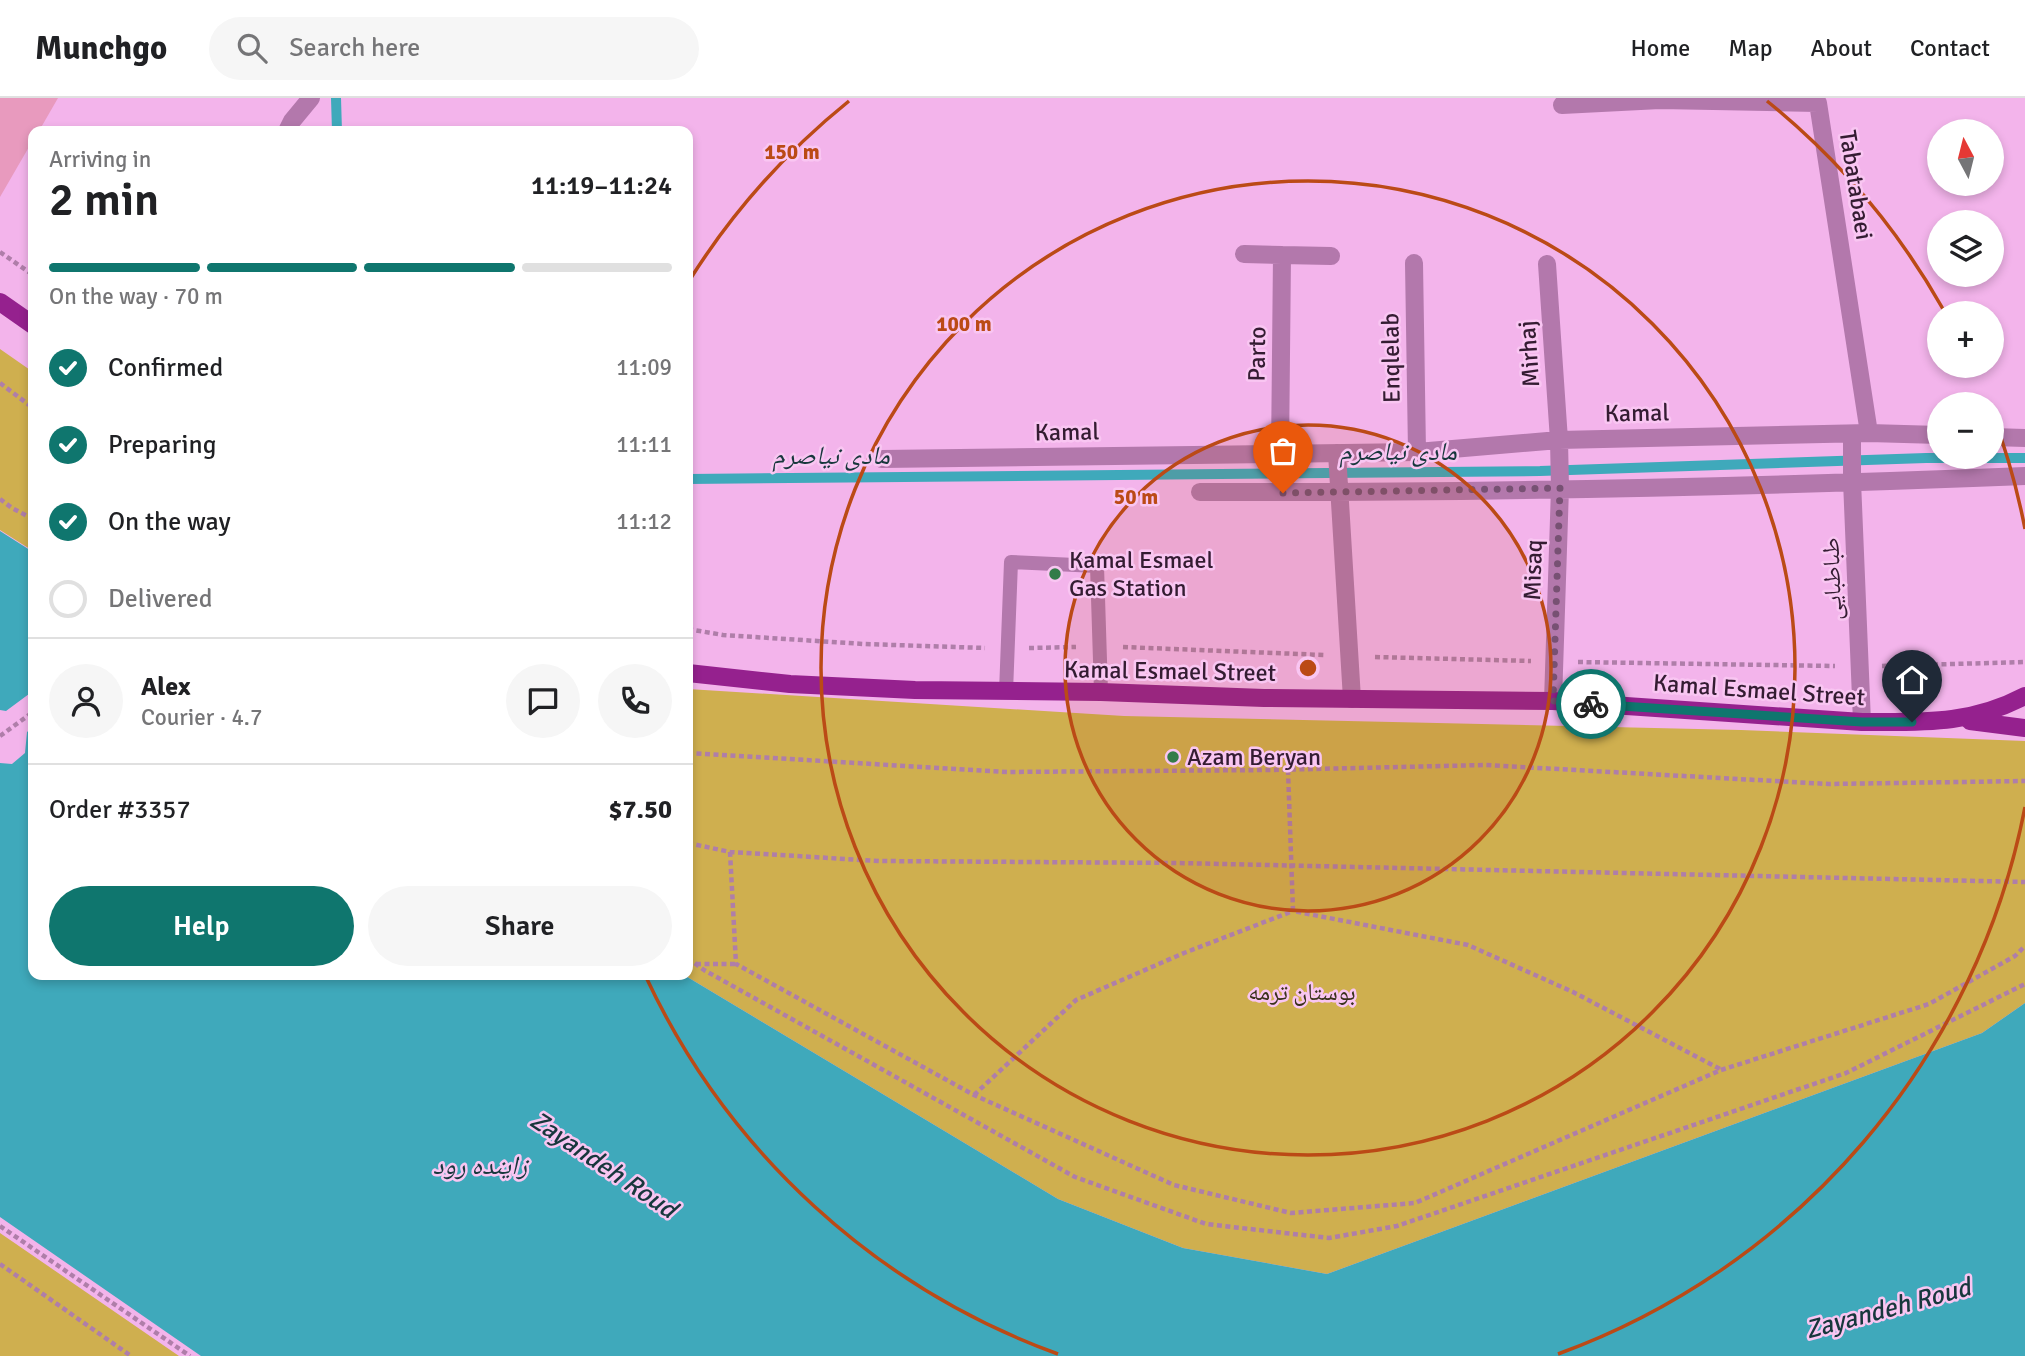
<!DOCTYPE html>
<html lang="en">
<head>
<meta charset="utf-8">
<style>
  :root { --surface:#fff; --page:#f6f6f6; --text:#202124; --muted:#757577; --line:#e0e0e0; --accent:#0f766e }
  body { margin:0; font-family:Signika,"Noto Naskh Arabic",sans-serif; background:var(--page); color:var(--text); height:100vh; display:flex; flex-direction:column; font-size:26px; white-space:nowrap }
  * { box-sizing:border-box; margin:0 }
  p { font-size:23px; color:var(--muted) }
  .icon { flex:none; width:38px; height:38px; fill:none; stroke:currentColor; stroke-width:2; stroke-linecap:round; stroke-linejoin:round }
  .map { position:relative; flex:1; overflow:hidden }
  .panel { position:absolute; left:28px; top:28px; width:665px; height:854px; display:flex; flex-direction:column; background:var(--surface); border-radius:14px; box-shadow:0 4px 10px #0003 }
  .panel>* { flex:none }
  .needle { width:46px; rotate:353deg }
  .tools { position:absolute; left:1927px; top:21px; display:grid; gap:14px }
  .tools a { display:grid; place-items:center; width:77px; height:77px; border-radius:50%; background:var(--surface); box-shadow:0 4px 10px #0003; font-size:35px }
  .pin { position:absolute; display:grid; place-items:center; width:60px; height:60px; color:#fff; margin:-72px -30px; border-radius:50% 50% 50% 0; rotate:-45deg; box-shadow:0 0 7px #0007 }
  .pin .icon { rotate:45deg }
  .courier { position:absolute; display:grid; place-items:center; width:70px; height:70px; margin:-35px; border:5px solid #0f766e; border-radius:50%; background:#fff; color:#222; box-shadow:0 2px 9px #0007 }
  .headline em { font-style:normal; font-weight:600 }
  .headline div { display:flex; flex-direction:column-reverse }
  .headline { display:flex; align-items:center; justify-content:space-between; height:119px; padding:0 21px }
  h1 { font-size:46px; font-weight:600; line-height:52px }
  .bar { display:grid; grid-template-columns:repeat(4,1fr); gap:10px 7px; align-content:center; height:84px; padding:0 21px }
  .bar i { height:9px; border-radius:5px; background:var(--line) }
  .bar .on { background:var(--accent) }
  .bar p { grid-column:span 4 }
  .line { display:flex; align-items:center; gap:18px; padding:0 21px; border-top:2px solid var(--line) }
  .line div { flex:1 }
  .round { display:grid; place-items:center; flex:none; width:74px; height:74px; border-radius:37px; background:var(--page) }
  ol { padding:0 21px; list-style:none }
  li { display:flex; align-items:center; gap:21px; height:77px }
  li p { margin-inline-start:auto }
  li .icon { padding:7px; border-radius:50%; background:var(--accent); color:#fff; stroke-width:4 }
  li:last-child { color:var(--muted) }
  li i { width:38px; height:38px; border:4px solid var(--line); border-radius:50% }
  .button { display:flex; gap:14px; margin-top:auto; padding:14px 21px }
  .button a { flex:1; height:80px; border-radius:42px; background:var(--accent); color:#fff; font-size:28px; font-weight:600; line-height:80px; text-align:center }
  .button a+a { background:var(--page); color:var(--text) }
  header { display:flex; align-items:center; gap:42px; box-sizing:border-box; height:98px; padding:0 35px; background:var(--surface); border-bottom:2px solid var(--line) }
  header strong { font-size:33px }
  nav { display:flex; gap:38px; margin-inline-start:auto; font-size:24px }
  .search { width:490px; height:63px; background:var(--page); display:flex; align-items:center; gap:18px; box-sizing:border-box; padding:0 24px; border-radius:38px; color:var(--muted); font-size:26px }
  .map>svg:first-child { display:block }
  .green { fill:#cfaf4f }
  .water { fill:#3fa9bb }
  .pier { fill:#f3b4eb }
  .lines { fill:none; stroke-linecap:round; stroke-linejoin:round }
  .stream { stroke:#3fa9bb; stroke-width:10 }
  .building { fill:#e89abe }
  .path { stroke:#af7ea9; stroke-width:4.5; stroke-dasharray:5 3.5; stroke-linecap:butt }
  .lane { stroke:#b378ac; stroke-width:14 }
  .street { stroke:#b378ac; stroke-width:18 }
  .primary { stroke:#95218e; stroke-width:18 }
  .done { stroke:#775173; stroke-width:7; stroke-dasharray:0 12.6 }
  .route { stroke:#0f766e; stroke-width:9 }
  .ring { fill:none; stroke:#bb4a16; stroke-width:3.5 }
  .poi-dot { fill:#337c49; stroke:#f9c6f2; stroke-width:2.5 }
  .labels { text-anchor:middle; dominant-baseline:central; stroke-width:5; stroke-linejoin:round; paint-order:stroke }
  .street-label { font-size:24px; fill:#341c32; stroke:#f9c6f2 }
  .poi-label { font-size:24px; fill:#341c32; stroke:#f9c6f2; text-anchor:start }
  .park-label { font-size:24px; fill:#3a321b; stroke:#f9c6f2 }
  .water-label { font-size:26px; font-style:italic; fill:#17373c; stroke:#f9c6f2 }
  .centre { fill:#bb4a16; stroke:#f9c6f2; stroke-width:3.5 }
  .ring-label { font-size:21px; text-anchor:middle; font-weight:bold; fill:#bb4a16; stroke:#f9c6f2; stroke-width:5; stroke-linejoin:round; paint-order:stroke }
</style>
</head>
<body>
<header>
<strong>Munchgo</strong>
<div class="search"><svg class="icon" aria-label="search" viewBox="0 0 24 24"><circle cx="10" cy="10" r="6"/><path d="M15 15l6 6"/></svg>Search here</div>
<nav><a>Home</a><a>Map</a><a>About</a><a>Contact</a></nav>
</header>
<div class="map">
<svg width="2025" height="1258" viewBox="0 0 2025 1258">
  <rect width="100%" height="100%" fill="#f3b4eb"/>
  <!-- green -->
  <path class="green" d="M0,251L33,274V453L0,432Z
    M688,591L1124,618L1741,632L2025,643V905L1982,935L1327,1176L1183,1150L1058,1101L684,877H688Z
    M0,1135L179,1258H0Z"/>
  <!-- water -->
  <path class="water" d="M0,433L33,454V877H684L1058,1101L1183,1150L1327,1176L1982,935L2025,905V1258H201L0,1119Z"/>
  <!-- pier -->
  <path class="pier" d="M33,593V629L27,634L25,655L12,666L0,665V612L6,613Z"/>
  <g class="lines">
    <!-- stream -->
    <path class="stream" d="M336,0L337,33
      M688,381L1540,373L1926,360H2025"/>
  </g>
  <!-- building -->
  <path class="building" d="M0,0H58L39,33H33V42L0,99Z"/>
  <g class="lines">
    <!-- path -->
    <path class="path" d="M0,154L33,177
      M0,285L33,310
      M0,401L12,410L33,421
      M688,531L723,537L864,546L985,550
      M1123,549L1324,557
      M1029,550L1076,549
      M1375,559L1531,563
      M1578,564L1835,568
      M1882,568L2025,564
      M0,638L33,614
      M688,655L1007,674L1271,672L1485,667L1829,686L2025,683
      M1288,672L1293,813L1468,847L1573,894L1720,971
      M688,745L730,754L879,763L1179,765L2025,784
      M730,754L736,866L974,997L1174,1087L1291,1115L1415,1105L1721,972L1929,906L2015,858L2025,848
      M688,860L704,872L1075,1079L1206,1126L1329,1140L1397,1128L1846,975L2025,886
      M696,866H736
      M974,997L1076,902L1184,855L1293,813
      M0,1128L190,1258
      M0,1166L131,1258"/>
    <!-- lane -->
    <path class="lane" d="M1006,594L1011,464L1097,468L1101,594"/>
    <!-- street -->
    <path class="street" d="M1660,0V2L1818,5L1869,335
      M1562,7L1660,2
      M287,33L292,23L311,0
      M1244,156L1282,157L1280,355
      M1282,157L1331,158
      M1414,165L1417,354
      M1547,166L1559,342L1560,390L1553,603
      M1852,336V383L1862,624
      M1992,339L2025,340
      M1337,355L1352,601
      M882,361L1417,354L1559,342L1869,335L1939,337
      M1200,394C1475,395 1751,389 2025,378"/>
    <!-- primary -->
    <path class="primary" d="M0,204L33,227
      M688,575L790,586L915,592L1101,594L1264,600L1553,603L1862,624C1922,624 1970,627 2025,598
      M1970,623L2025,630"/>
  </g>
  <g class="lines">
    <!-- done -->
    <path class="done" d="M1283,395L1560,390L1553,603L1591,606"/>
    <!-- route -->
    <path class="route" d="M1591,606L1862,624H1912"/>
  </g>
  <!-- distance rings -->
  <circle cx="1308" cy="570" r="243" fill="#bb4a16" fill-opacity=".12"/>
  <g class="ring">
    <circle cx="1308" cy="570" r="243"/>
    <circle cx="1308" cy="570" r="487"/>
    <path d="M2025 709A730 730 0 0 1 1558 1256M1058 1256A730 730 0 0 1 646 879M689 183A730 730 0 0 1 849 3M1767 3A730 730 0 0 1 1943 211M1992 314A730 730 0 0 1 2025 431"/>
  </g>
  <!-- markers -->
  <g class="poi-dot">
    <circle cx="1055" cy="476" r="7"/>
    <circle cx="1173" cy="659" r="7"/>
  </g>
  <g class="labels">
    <!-- street labels -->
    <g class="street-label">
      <text transform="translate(1856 87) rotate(81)">Tabatabaei</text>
      <text transform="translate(1257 256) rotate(-89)">Parto</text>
      <text transform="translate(1529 256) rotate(-94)">Mirhaj</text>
      <text transform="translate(1391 260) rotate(-91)">Enqlelab</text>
      <text transform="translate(1637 315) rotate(-1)">Kamal</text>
      <text transform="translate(1067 334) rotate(-1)">Kamal</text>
      <text transform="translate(1533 472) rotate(-88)">Misaq</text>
      <text transform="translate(1832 481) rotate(-92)">طباطبایی</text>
      <text transform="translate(1170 573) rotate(1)">Kamal Esmael Street</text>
      <text transform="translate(1759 592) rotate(4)">Kamal Esmael Street</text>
    </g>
    <!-- poi labels -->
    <g class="poi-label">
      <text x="1069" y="462">Kamal Esmael<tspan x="1069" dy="28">Gas Station</tspan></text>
      <text x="1187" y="659">Azam Beryan</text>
    </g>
    <!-- park labels -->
    <g class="park-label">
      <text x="1302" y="894">بوستان ترمه</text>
    </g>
    <!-- water labels -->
    <g class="water-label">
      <text x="1398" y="354">مادی نیاصرم</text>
      <text x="831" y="358">مادی نیاصرم</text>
      <text transform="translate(603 1067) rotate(34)">Zayandeh Roud</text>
      <text x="480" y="1068">زاینده رود</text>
      <text transform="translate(1888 1211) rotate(-15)">Zayandeh Roud</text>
    </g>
  </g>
  <circle cx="1308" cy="570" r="10" class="centre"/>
  <g class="ring-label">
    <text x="792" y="61">150 m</text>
    <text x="964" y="233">100 m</text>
    <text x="1136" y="406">50 m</text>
  </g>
</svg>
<div class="tools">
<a><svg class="needle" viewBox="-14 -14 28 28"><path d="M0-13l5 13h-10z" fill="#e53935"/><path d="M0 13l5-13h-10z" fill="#757577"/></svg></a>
<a><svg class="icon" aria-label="layers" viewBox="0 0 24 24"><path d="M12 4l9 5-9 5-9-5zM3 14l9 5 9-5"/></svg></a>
<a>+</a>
<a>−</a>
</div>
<div class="pin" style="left:1283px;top:395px;background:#ea580c"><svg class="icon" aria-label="bag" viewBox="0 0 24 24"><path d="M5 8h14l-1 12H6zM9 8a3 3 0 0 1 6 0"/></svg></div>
<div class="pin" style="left:1912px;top:624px;background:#1f2937"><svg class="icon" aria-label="home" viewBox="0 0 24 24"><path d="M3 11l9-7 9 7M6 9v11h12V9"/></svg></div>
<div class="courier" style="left:1591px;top:606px"><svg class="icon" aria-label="bike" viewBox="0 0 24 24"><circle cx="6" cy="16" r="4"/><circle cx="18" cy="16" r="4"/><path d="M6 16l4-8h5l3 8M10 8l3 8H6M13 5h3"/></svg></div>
<section class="panel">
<div class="headline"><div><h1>2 min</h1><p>Arriving in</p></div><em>11:19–11:24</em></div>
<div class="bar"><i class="on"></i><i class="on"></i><i class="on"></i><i></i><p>On the way · 70 m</p></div>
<ol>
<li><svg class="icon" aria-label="check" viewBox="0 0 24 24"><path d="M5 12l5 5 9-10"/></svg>Confirmed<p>11:09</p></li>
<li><svg class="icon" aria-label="check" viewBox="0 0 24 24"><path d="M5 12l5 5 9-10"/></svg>Preparing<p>11:11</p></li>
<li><svg class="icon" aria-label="check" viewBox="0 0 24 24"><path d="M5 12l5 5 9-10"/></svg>On the way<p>11:12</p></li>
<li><i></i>Delivered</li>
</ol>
<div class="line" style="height:126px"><a class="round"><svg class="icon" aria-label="person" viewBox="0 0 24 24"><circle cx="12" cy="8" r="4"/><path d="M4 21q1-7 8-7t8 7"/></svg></a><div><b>Alex</b><p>Courier · 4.7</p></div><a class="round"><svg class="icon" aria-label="chat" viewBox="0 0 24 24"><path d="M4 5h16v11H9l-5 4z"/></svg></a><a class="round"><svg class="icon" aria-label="phone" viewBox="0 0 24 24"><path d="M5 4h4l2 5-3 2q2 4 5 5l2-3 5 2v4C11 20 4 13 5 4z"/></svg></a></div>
<div class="line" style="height:91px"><div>Order #3357</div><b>$7.50</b></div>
<div class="button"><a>Help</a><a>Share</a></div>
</section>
</div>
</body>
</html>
